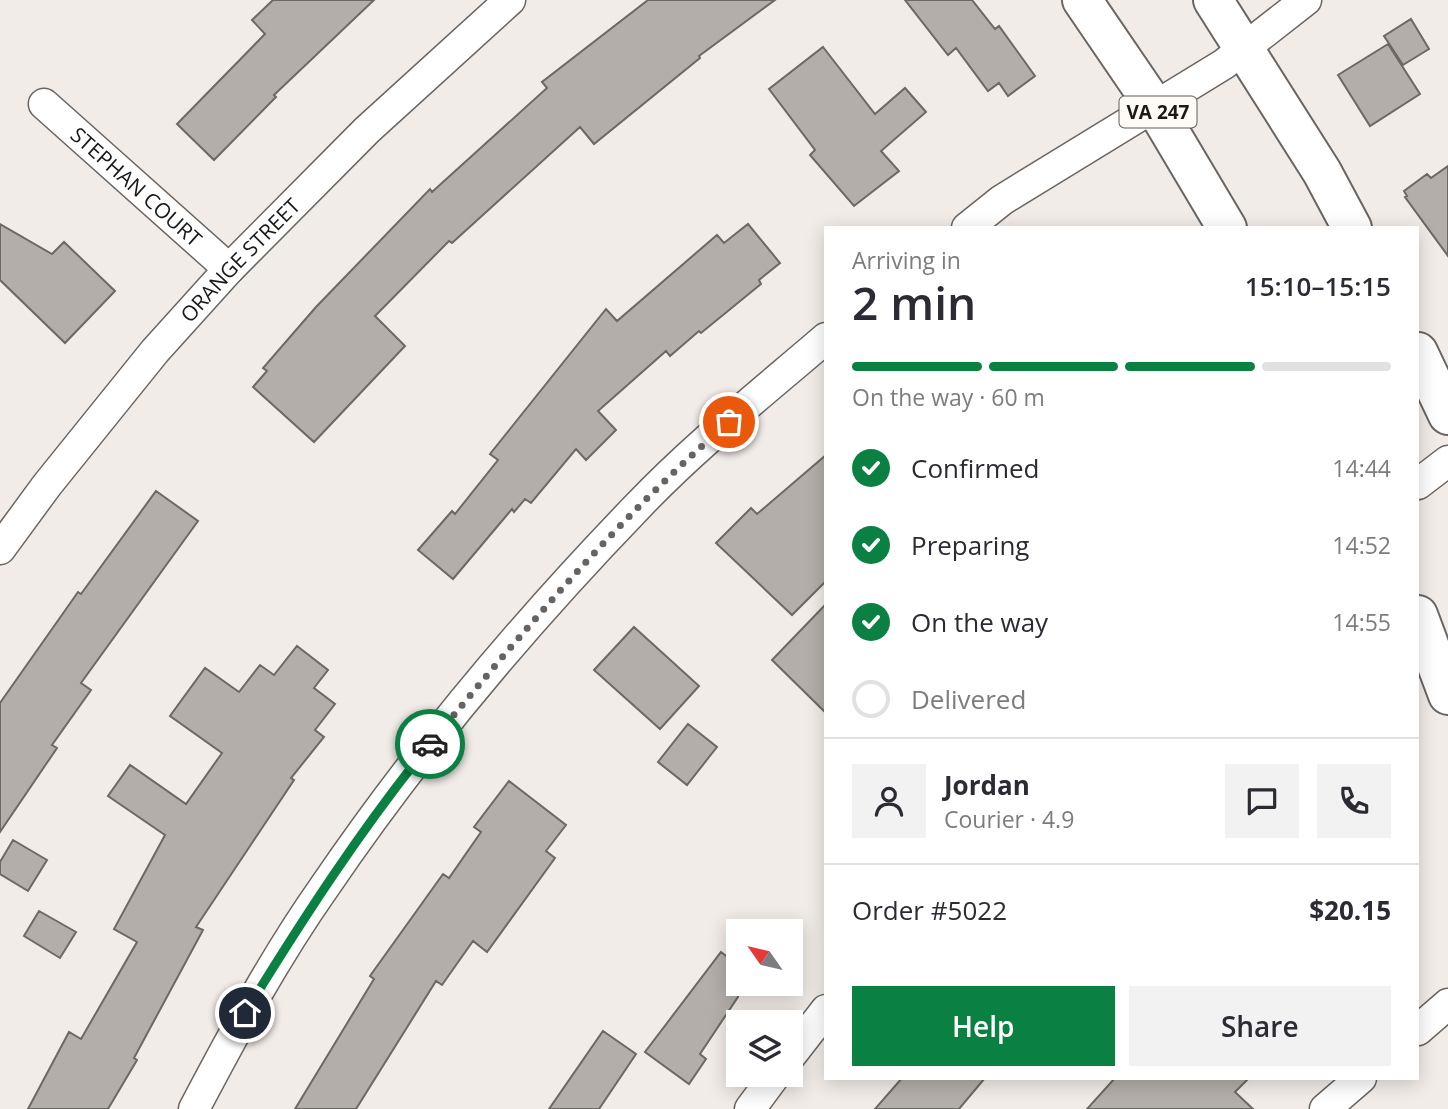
<!DOCTYPE html>
<html lang="en">
<head>
<meta charset="utf-8">
<style>
  :root { --surface:#fff; --page:#f2f2f3; --text:#2b2b33; --muted:#7c7c81; --line:#e1e1e2; --accent:#0b8043 }
  body { margin:0; font-family:"Open Sans",sans-serif; background:var(--page); color:var(--text); height:100vh; display:flex; flex-direction:column; font-size:26px; white-space:nowrap }
  * { box-sizing:border-box; margin:0 }
  p { font-size:23px; color:var(--muted) }
  .icon { flex:none; width:38px; height:38px; fill:none; stroke:currentColor; stroke-width:2; stroke-linecap:round; stroke-linejoin:round }
  .map { position:relative; flex:1; overflow:hidden }
  .side { position:absolute; left:824px; top:226px; width:595px; height:854px; display:flex; flex-direction:column; background:var(--surface); border-radius:0px; box-shadow:0 4px 18px #0003 }
  .side>* { flex:none }
  .needle { width:46px; rotate:304deg }
  .tools { position:absolute; left:726px; top:919px; display:grid; gap:14px }
  .tools a { display:grid; place-items:center; width:77px; height:77px; border-radius:0px; background:var(--surface); box-shadow:0 4px 18px #0003; font-size:35px }
  .pin { position:absolute; display:grid; place-items:center; width:60px; height:60px; color:#fff; margin:-30px; border:4px solid #fff; border-radius:50%; box-shadow:0 2px 7px #0007 }
  .courier { position:absolute; display:grid; place-items:center; width:70px; height:70px; margin:-35px; border:5px solid #0b8043; border-radius:50%; background:#fff; color:#222; box-shadow:0 2px 9px #0007 }
  .overview em { font-style:normal; font-weight:600 }
  .overview div { display:flex; flex-direction:column-reverse }
  .overview { display:flex; align-items:center; justify-content:space-between; height:119px; padding:0 28px }
  h1 { font-size:46px; font-weight:600; line-height:52px }
  .bar { display:grid; grid-template-columns:repeat(4,1fr); gap:10px 7px; align-content:center; height:84px; padding:0 28px }
  .bar i { height:9px; border-radius:5px; background:var(--line) }
  .bar .current { background:var(--accent) }
  .bar p { grid-column:span 4 }
  .line { display:flex; align-items:center; gap:18px; padding:0 28px; border-top:2px solid var(--line) }
  .line div { flex:1 }
  .round { display:grid; place-items:center; flex:none; width:74px; height:74px; border-radius:0px; background:var(--page) }
  ol { padding:0 28px; list-style:none }
  li { display:flex; align-items:center; gap:21px; height:77px }
  li p { margin-inline-start:auto }
  li .icon { padding:7px; border-radius:50%; background:var(--accent); color:#fff; stroke-width:4 }
  li:last-child { color:var(--muted) }
  li i { width:38px; height:38px; border:4px solid var(--line); border-radius:50% }
  .button { display:flex; gap:14px; margin-top:auto; padding:14px 28px }
  .button a { flex:1; height:80px; border-radius:0px; background:var(--accent); color:#fff; font-size:28px; font-weight:600; line-height:80px; text-align:center }
  .button a+a { background:var(--page); color:var(--text) }
  .map>svg:first-child { display:block }
  .building { fill:#b3aea9; stroke:#6c6864; stroke-width:2 }
  .lines { fill:none; stroke-linecap:round; stroke-linejoin:round }
  .street-casing { stroke:#6a6561; stroke-width:33 }
  .primary-casing { stroke:#6a6561; stroke-width:42 }
  .street { stroke:#fff; stroke-width:30 }
  .primary { stroke:#fff; stroke-width:38 }
  .done { stroke:#666360; stroke-width:7; stroke-dasharray:0 12.6 }
  .route { stroke:#0b8043; stroke-width:9 }
  .labels { text-anchor:middle; dominant-baseline:central; stroke-width:6; stroke-linejoin:round; paint-order:stroke }
  .shield { fill:#fefaf6; stroke:#5f5c5a; stroke-width:2 }
  .shield-label { font-size:19px; font-weight:bold; fill:#1b1917 }
  .street-label { font-size:21px; fill:#1b1917; stroke:#fefaf6 }
</style>
</head>
<body>
<div class="map">
<svg width="1448" height="1109" viewBox="0 0 1448 1109">
  <rect width="100%" height="100%" fill="#f2ece8"/>
  <!-- building -->
  <path class="building" d="M273,0H374L274,95L276,97L214,160L177,124L265,34L252,20Z
    M648,0H775L699,56L700,58L594,144L580,127L452,243L449,241L375,316L405,346L314,442L253,387L267,371L263,368L316,307L430,189L432,192L547,88L542,82Z
    M905,0H972L995,29L999,26L1035,76L1008,96L999,83L988,91L956,48L948,55Z
    M1411,19L1429,49L1403,65L1384,36Z
    M1388,44L1420,94L1370,126L1338,75Z
    M823,47L875,114L905,88L926,112L881,151L899,171L854,206L810,155L815,150L769,89Z
    M1448,166V256L1405,197L1407,196L1404,191L1427,174L1431,178Z
    M0,224L52,254L64,242L115,291L65,343L0,280Z
    M748,224L780,263L759,280L761,284L701,333L699,331L670,356L666,351L598,411L616,430L586,460L576,449L531,503L525,499L514,512L512,509L453,579L418,550L452,511L455,514L498,460L490,454L606,309L617,321L717,235L724,243Z
    M826,455V581L792,615L716,543L751,508L757,514Z
    M156,491L198,521L81,683L91,690L52,745L57,748L0,832V703L78,592L81,594Z
    M826,604V713L772,660Z
    M634,627L699,686L660,729L594,670Z
    M297,646L328,670L314,688L335,704L315,730L324,737L291,778L294,780L196,927L203,930L134,1058L137,1060L108,1109H28L69,1032L81,1039L137,942L114,929L165,835L108,796L130,765L186,804L222,753L170,716L205,668L239,692L260,665L274,675Z
    M688,724L717,747L687,785L658,762Z
    M509,781L566,825L546,851L555,858L487,952L473,941L442,985L436,981L356,1109H295L374,979L370,976L443,874L449,878L481,832L474,827Z
    M13,840L47,860L28,891L0,874V862Z
    M39,911L76,932L60,958L24,936Z
    M721,952L738,965V997L700,1054L706,1059L689,1084L645,1052Z
    M603,1031L636,1054L599,1109H549Z
    M902,1078H985L959,1109H875Z
    M1115,1078H1249L1235,1092L1253,1109H1087Z"/>
  <g class="lines">
    <defs>
      <g id="street">
        <path id="s1" d="M44,104L229,269"/>
        <path d="M967,228L1002,200L1224,64L1306,0"/>
        <path d="M1418,484L1448,461"/>
        <path id="s2" d="M0,549L47,485L155,351L229,269L367,130L510,0"/>
        <path d="M1418,1030L1448,1004"/>
        <path d="M791,1055L826,1010"/>
        <path d="M194,1109C234,1033 275,957 325,886C417,751 523,625 637,507C695,446 762,393 826,338"/>
        <path d="M750,1109L776,1074"/>
        <path d="M1325,1109L1361,1078"/>
      </g>
      <path id="primary" d="M1082,0L1155,107L1227,228
        M1213,0L1322,172L1352,228
        M1418,352L1448,415
        M1418,615L1448,695"/>
    </defs>
    <!-- street casing -->
    <use href="#street" class="street-casing"/>
    <!-- primary casing -->
    <use href="#primary" class="primary-casing"/>
    <!-- street -->
    <use href="#street" class="street"/>
    <!-- primary -->
    <use href="#primary" class="primary"/>
  </g>
  <g class="lines">
    <!-- done -->
    <path class="done" d="M430,744C523,631 618,518 729,422"/>
    <!-- route -->
    <path class="route" d="M245,1013C302,920 361,829 430,744"/>
  </g>
  <g class="labels">
    <!-- shield labels -->
    <rect class="shield" x="1119.5" y="96.5" width="77" height="31" rx="5"/>
    <g class="shield-label">
      <text x="1158" y="112">VA 247</text>
    </g>
    <!-- street labels -->
    <g class="street-label">
      <text stroke="none"><textPath href="#s1" startOffset="124">STEPHAN COURT</textPath></text>
      <text stroke="none"><textPath href="#s2" startOffset="376">ORANGE STREET</textPath></text>
    </g>
  </g>
</svg>
<div class="tools">
<a><svg class="needle" viewBox="-14 -14 28 28"><path d="M0-13l5 13h-10z" fill="#e53935"/><path d="M0 13l5-13h-10z" fill="#7c7c81"/></svg></a>
<a><svg class="icon" aria-label="layers" viewBox="0 0 24 24"><path d="M12 4l9 5-9 5-9-5zM3 14l9 5 9-5"/></svg></a>
</div>
<div class="pin" style="left:729px;top:422px;background:#ea580c"><svg class="icon" aria-label="bag" viewBox="0 0 24 24"><path d="M5 8h14l-1 12H6zM9 8a3 3 0 0 1 6 0"/></svg></div>
<div class="pin" style="left:245px;top:1013px;background:#1f2937"><svg class="icon" aria-label="home" viewBox="0 0 24 24"><path d="M3 11l9-7 9 7M6 9v11h12V9"/></svg></div>
<div class="courier" style="left:430px;top:744px"><svg class="icon" aria-label="car" viewBox="0 0 24 24"><path d="M5 17H2v-5l4-1 3-4h7l3 4 3 1v5h-3M9 17h6M6 11h13"/><circle cx="7" cy="17" r="2"/><circle cx="17" cy="17" r="2"/></svg></div>
<section class="side">
<div class="overview"><div><h1>2 min</h1><p>Arriving in</p></div><em>15:10–15:15</em></div>
<div class="bar"><i class="current"></i><i class="current"></i><i class="current"></i><i></i><p>On the way · 60 m</p></div>
<ol>
<li><svg class="icon" aria-label="check" viewBox="0 0 24 24"><path d="M5 12l5 5 9-10"/></svg>Confirmed<p>14:44</p></li>
<li><svg class="icon" aria-label="check" viewBox="0 0 24 24"><path d="M5 12l5 5 9-10"/></svg>Preparing<p>14:52</p></li>
<li><svg class="icon" aria-label="check" viewBox="0 0 24 24"><path d="M5 12l5 5 9-10"/></svg>On the way<p>14:55</p></li>
<li><i></i>Delivered</li>
</ol>
<div class="line" style="height:126px"><a class="round"><svg class="icon" aria-label="person" viewBox="0 0 24 24"><circle cx="12" cy="8" r="4"/><path d="M4 21q1-7 8-7t8 7"/></svg></a><div><b>Jordan</b><p>Courier · 4.9</p></div><a class="round"><svg class="icon" aria-label="chat" viewBox="0 0 24 24"><path d="M4 5h16v11H9l-5 4z"/></svg></a><a class="round"><svg class="icon" aria-label="phone" viewBox="0 0 24 24"><path d="M5 4h4l2 5-3 2q2 4 5 5l2-3 5 2v4C11 20 4 13 5 4z"/></svg></a></div>
<div class="line" style="height:91px"><div>Order #5022</div><b>$20.15</b></div>
<div class="button"><a>Help</a><a>Share</a></div>
</section>
</div>
</body>
</html>
